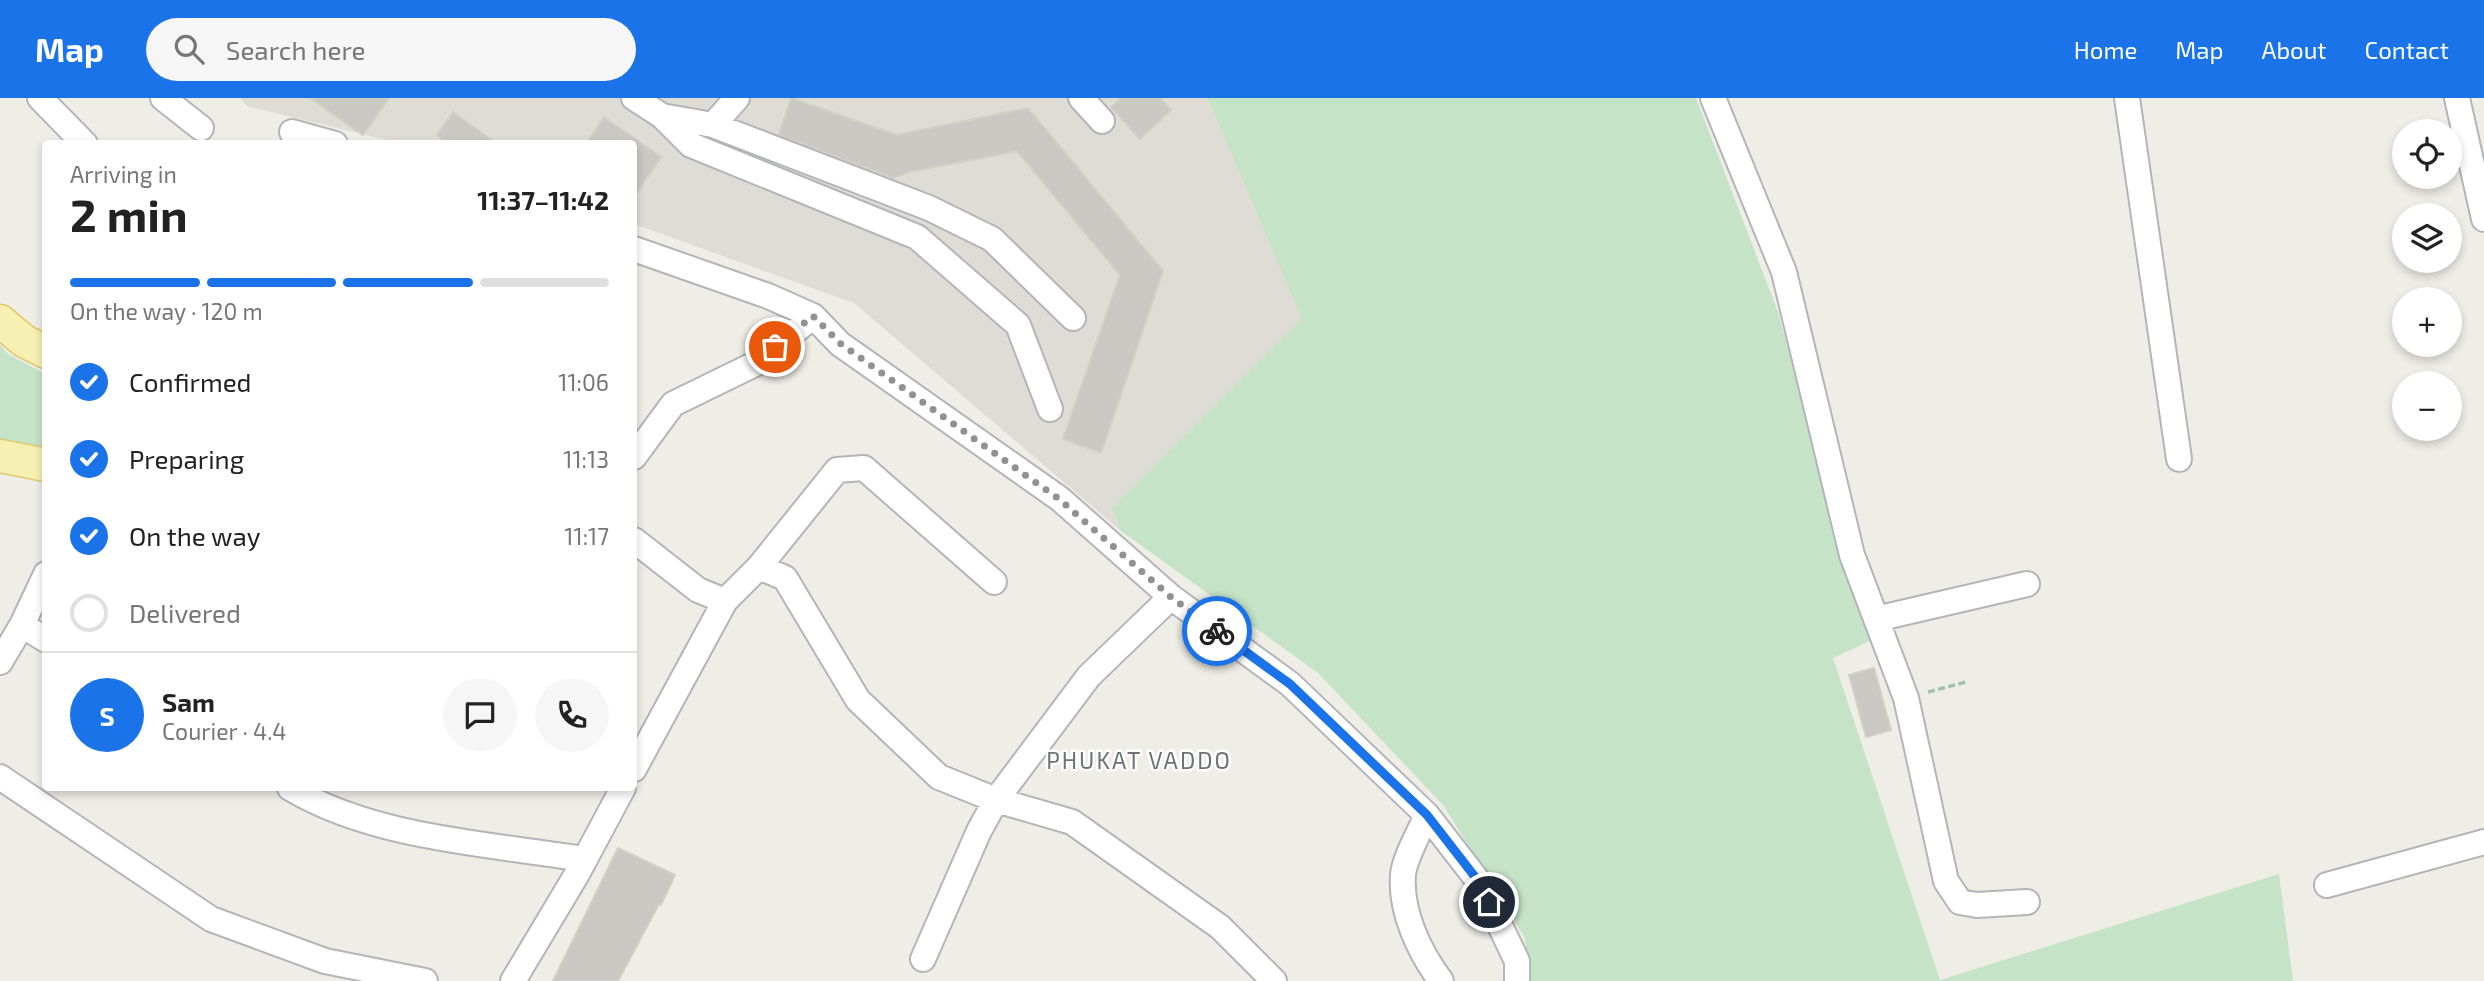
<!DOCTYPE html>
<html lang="en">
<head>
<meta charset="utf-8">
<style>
  :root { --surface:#fff; --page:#f6f6f6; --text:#222; --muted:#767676; --line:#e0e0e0; --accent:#1a73e8 }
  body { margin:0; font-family:"Exo 2",sans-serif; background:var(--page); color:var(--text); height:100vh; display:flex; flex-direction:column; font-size:26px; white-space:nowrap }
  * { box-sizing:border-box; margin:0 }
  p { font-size:23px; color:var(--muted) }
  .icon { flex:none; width:38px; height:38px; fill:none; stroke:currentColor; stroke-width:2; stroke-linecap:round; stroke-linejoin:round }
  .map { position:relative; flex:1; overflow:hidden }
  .sheet { position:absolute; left:42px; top:42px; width:595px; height:651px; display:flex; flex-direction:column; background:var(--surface); border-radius:7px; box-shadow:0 4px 10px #0003 }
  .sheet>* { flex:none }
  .fabs { position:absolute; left:2392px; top:21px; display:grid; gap:14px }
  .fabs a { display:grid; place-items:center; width:70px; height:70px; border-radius:50%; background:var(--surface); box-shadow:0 4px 10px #0003; font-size:35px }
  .pin { position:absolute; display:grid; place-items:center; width:60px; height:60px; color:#fff; margin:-30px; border:4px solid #fff; border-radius:50%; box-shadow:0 2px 7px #0007 }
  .courier { position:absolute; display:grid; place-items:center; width:70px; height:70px; margin:-35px; border:5px solid #1a73e8; border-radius:50%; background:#fff; color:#222; box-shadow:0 2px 9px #0007 }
  .overview em { font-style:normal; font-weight:700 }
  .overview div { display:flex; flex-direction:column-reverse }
  .overview { display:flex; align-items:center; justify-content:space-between; height:119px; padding:0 28px }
  h1 { font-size:46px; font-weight:700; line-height:52px }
  .bar { display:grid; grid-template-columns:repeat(4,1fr); gap:10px 7px; align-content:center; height:84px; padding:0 28px }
  .bar i { height:9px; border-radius:5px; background:var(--line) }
  .bar .on { background:var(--accent) }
  .bar p { grid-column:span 4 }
  .line { display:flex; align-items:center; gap:18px; padding:0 28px; border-top:2px solid var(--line) }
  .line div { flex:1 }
  .round { display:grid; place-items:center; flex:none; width:74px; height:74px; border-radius:37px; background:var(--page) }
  ol { padding:0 28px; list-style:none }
  li { display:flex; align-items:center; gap:21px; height:77px }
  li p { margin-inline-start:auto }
  li .icon { padding:7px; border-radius:50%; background:var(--accent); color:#fff; stroke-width:4 }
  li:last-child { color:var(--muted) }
  li i { width:38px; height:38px; border:4px solid var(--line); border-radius:50% }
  header { display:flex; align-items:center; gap:42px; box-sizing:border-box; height:98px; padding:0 35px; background:var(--accent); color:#fff }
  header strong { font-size:33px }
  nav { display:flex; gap:38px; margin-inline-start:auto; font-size:24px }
  .search { width:490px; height:63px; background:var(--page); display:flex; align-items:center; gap:18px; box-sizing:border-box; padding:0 24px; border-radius:38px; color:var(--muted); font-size:26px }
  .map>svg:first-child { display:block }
  .education { fill:#dedcd4 }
  .green { fill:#c5e3c7 }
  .building { fill:#c9c8c2; stroke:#d2cfc4; stroke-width:2 }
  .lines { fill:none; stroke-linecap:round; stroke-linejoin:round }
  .minor-casing { stroke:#b3b5b9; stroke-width:28 }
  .major-casing { stroke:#e2ca6a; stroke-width:35 }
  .path { stroke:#9ec3ac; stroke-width:3.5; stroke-dasharray:7 3.5; stroke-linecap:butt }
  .minor { stroke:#fff; stroke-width:24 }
  .major { stroke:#f6f1b2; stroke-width:32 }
  .done { stroke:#909192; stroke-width:7; stroke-dasharray:0 12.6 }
  .route { stroke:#1a73e8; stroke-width:9 }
  .labels { text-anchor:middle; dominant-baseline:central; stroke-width:5; stroke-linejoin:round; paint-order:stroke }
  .neighbourhood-label { font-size:23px; letter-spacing:2px; fill:#6e7276; stroke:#fff }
</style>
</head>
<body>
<header>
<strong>Map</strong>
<div class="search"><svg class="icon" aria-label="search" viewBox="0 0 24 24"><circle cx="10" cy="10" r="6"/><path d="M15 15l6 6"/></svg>Search here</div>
<nav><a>Home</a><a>Map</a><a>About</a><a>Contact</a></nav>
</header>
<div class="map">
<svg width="2484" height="883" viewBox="0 0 2484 883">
  <rect width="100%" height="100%" fill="#eeede6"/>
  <!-- education -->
  <path class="education" d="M240,0H1227L1339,214L1203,403L1121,433L854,205L634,126V46L399,45L247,8Z"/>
  <!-- green -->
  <path class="green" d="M1208,0H1696L1778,214L1870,543L1833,560L1940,882L2279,776L2293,883H1530L1525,840L1444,708L1318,575L1121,433L1112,410L1302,221Z
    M0,247L8,256L45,276V350L0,342Z"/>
  <!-- building -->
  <path class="building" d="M310,0H389L363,37Z
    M791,0L897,37L1028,10L1163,173L1101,355L1063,341L1120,177L1017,53L909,74L893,80L779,37Z
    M1121,0H1160L1171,12L1140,41L1111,9Z
    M453,14L497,46H448L437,37Z
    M604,19L661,59L634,99V46H586Z
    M1874,570L1891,632L1866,639L1849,577Z
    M618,750L675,777L661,807L659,806L618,883H553Z"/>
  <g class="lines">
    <defs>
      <path id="minor" d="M40,0L85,46
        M163,0L201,30
        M634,0L662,18L713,27L929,110L992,141L1073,220
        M1081,0L1102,23
        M1713,0L1784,174L1852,457L1906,600L1946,783L1960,804L1977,807L2027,804
        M2127,0L2179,361
        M2457,0L2484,121
        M662,18L691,47L917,139L1018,227L1050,311
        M713,27L737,0
        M292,34L335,46
        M634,151L768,198L813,218
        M634,359L673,306L757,265L813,218L840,246L1060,401L1171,499L1290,586L1427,717L1479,784L1517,863V883
        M634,442L698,492L725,503L759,469L785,480L858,602L939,679L996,702L1072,724L1220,829L1274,883
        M759,469L837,372L864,370L994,484
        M1876,521L2027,486
        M22,527L46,542
        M0,564L22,527L46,476
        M634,671L725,503
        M0,679L211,821L325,863L425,883
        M290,690C373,740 489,746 584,761
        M1427,717C1420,733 1404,761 1403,777C1400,814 1420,855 1441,883
        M2327,787L2484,744
        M923,861L979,733L996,702L1089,578L1171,499
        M513,883L577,776L623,690"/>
      <path id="major" d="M0,223L24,243L46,254
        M0,358L46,367"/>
    </defs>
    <!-- minor casing -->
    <use href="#minor" class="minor-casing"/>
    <!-- major casing -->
    <use href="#major" class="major-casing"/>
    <!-- path -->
    <path class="path" d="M1928,594L1966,584"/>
    <!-- minor -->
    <use href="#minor" class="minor"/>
    <!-- major -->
    <use href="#major" class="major"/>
  </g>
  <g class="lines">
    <!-- done -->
    <path class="done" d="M775,249L813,218L841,246L1059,401L1171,499L1217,533"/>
    <!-- route -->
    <path class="route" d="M1217,533L1290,586L1427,717L1479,784L1489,804"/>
  </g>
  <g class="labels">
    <!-- neighbourhood labels -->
    <g class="neighbourhood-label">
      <text x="1139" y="662">PHUKAT VADDO</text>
    </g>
  </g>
</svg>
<div class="fabs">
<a><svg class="icon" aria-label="locate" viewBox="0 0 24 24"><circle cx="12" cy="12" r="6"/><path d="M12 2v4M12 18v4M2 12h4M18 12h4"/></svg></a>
<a><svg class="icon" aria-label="layers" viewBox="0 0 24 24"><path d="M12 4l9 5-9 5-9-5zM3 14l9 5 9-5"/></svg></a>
<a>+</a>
<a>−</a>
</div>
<div class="pin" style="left:775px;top:249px;background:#ea580c"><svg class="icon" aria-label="bag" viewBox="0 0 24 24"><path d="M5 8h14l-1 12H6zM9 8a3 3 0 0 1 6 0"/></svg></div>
<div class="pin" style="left:1489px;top:804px;background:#1f2937"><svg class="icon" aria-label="home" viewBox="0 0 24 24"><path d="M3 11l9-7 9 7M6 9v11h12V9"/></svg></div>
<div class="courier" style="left:1217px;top:533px"><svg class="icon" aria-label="bike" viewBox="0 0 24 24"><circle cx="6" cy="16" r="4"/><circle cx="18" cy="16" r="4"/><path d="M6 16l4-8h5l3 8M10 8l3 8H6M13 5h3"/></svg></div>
<section class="sheet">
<div class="overview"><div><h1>2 min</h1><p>Arriving in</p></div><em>11:37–11:42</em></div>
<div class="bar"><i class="on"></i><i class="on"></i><i class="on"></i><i></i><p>On the way · 120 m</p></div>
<ol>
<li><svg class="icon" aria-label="check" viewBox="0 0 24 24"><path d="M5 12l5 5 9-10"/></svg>Confirmed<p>11:06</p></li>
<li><svg class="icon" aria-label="check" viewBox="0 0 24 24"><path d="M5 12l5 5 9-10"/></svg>Preparing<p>11:13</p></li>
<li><svg class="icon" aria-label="check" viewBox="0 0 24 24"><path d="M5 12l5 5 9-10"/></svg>On the way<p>11:17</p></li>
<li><i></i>Delivered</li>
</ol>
<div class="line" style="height:126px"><b class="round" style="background:var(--accent);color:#fff">S</b><div><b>Sam</b><p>Courier · 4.4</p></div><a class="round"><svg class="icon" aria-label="chat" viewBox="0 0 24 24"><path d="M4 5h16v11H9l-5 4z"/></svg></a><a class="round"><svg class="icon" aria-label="phone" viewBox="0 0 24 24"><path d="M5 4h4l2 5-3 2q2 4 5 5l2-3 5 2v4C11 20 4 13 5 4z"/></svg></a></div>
</section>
</div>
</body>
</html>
